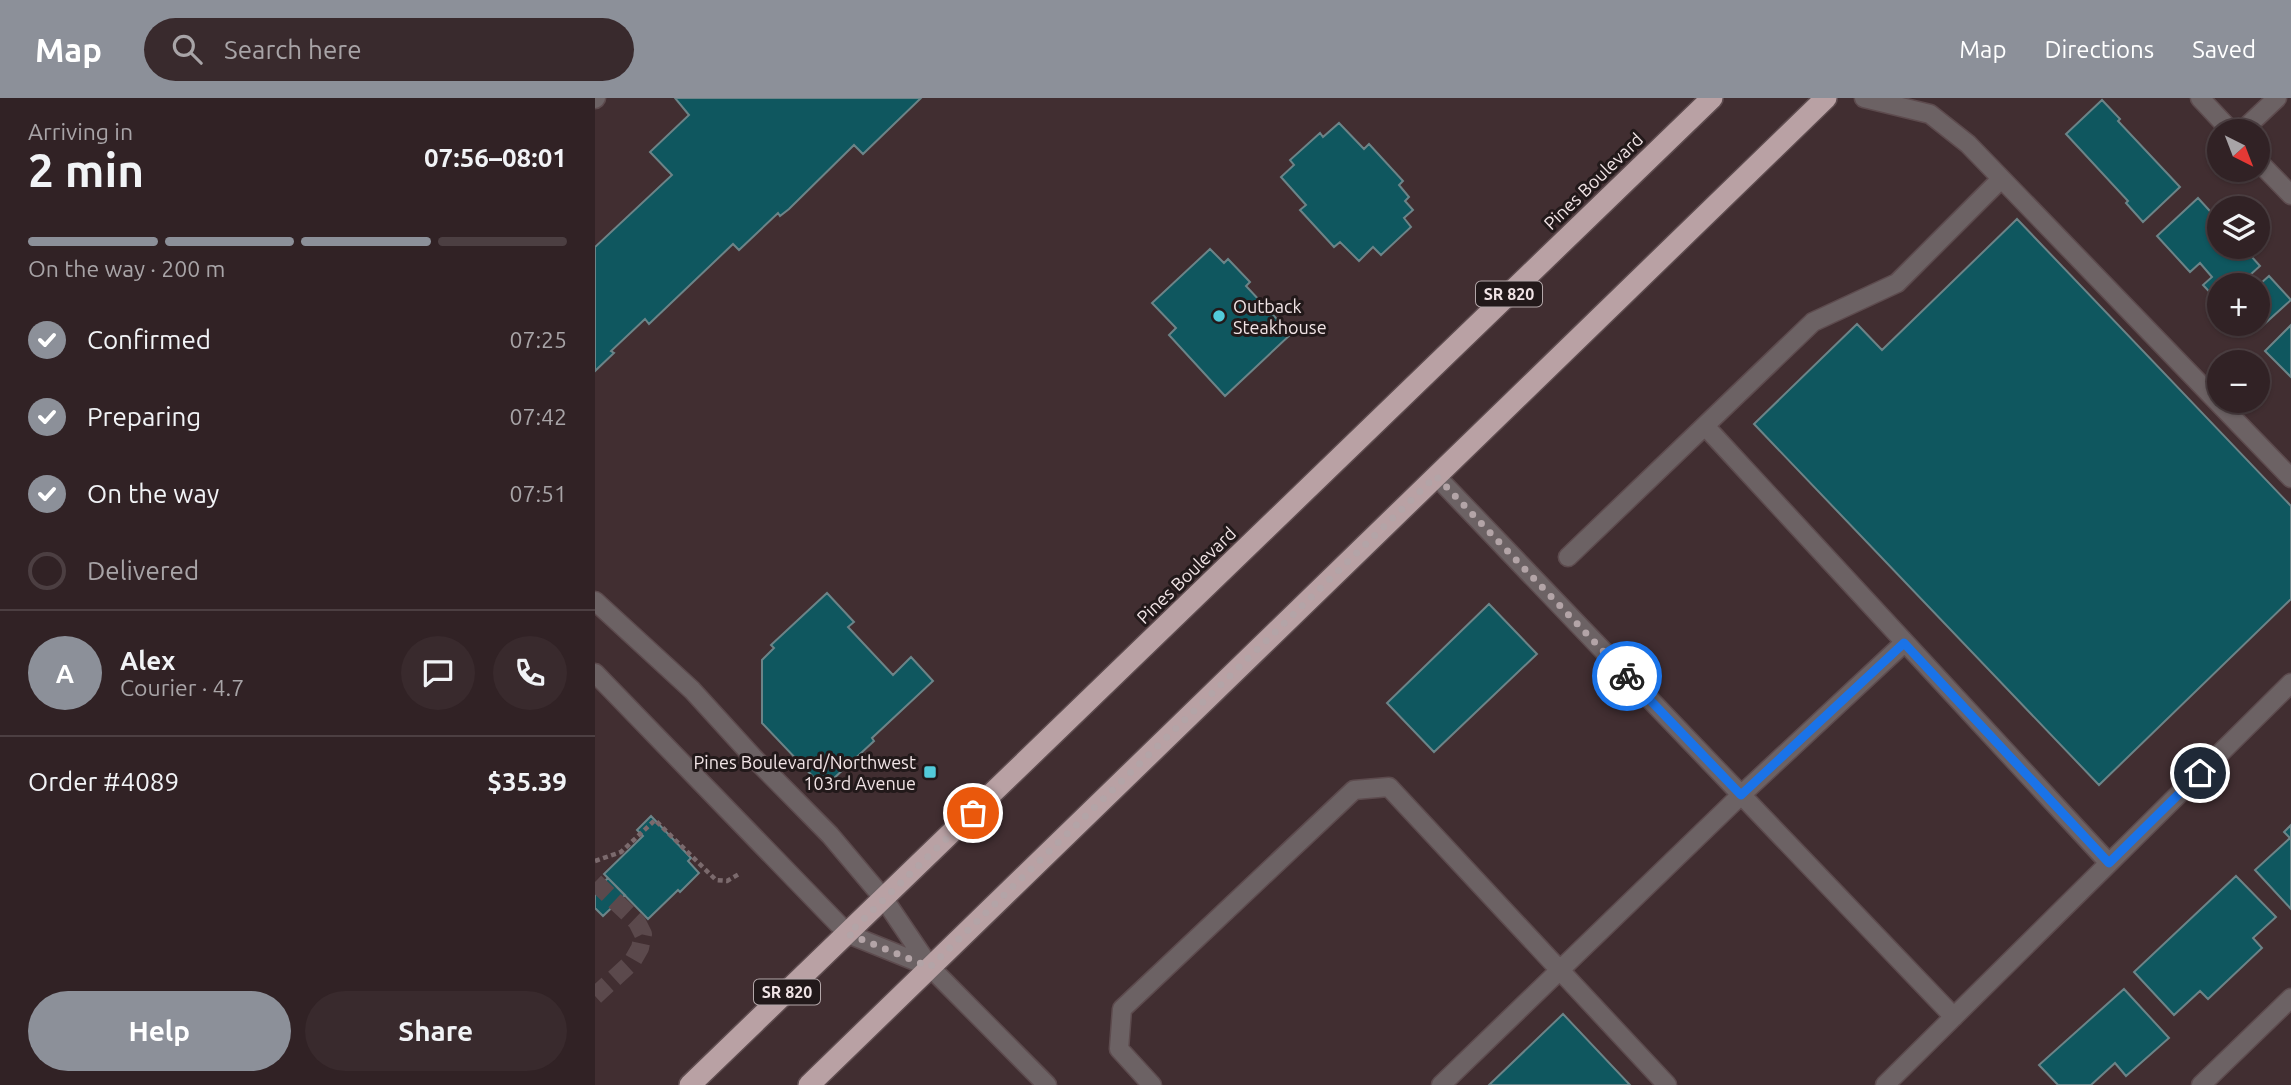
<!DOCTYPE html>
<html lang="en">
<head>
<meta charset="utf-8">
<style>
  :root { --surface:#312225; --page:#392a2d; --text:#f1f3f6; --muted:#a8a4a7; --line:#4c3f42; --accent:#8c9099 }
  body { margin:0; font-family:Ubuntu,sans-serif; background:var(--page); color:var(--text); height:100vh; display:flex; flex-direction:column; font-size:26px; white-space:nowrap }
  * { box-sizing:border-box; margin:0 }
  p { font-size:23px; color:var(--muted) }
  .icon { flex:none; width:38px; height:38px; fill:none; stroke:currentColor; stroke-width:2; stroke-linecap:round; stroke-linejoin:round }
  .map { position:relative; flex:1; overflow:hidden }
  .sheet { display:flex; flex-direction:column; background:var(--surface); width:595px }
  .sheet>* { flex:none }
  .needle { width:46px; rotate:138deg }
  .fabs { position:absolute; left:1612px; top:21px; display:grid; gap:14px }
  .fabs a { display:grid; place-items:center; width:63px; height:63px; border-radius:50%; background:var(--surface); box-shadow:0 2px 5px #0004,0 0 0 2px var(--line); font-size:35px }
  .pin { position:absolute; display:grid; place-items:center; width:60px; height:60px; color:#fff; margin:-30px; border:4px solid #fff; border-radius:50%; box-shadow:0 2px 7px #0007 }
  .courier { position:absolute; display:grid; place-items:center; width:70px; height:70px; margin:-35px; border:5px solid #1a73e8; border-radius:50%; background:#fff; color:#222; box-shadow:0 2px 9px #0007 }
  .head em { font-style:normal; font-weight:700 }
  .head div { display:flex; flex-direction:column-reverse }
  .head { display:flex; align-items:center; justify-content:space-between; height:119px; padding:0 28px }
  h1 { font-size:46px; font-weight:700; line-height:52px }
  .bar { display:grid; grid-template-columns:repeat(4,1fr); gap:10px 7px; align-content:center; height:84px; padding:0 28px }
  .bar i { height:9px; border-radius:5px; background:var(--line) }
  .bar .current { background:var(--accent) }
  .bar p { grid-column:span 4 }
  .line { display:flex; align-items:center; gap:18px; padding:0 28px; border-top:2px solid var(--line) }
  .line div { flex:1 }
  .round { display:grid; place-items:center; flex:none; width:74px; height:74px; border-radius:37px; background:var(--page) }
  ol { padding:0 28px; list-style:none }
  li { display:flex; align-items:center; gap:21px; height:77px }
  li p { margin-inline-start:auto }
  li .icon { padding:7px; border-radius:50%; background:var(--accent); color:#fff; stroke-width:4 }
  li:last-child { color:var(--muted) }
  li i { width:38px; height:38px; border:4px solid var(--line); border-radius:50% }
  .action { display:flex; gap:14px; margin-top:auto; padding:14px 28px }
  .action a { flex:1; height:80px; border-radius:42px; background:var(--accent); color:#fff; font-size:28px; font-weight:700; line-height:80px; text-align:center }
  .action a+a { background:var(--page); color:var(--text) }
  header { display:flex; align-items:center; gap:42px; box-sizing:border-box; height:98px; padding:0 35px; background:var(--accent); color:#fff }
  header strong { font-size:33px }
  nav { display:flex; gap:38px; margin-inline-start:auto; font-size:24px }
  .search { width:490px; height:63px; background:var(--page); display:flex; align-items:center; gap:18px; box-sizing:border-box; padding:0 24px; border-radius:38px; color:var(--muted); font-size:26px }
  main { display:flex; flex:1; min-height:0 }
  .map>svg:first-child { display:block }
  .building { fill:#0f575f; stroke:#6c8488; stroke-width:2 }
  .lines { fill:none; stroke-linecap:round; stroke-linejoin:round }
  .minor-tunnel { stroke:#5b494c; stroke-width:18; stroke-dasharray:18 9; stroke-linecap:butt }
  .minor-casing { stroke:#5d4b4e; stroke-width:21 }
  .highway-casing { stroke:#5d4b4e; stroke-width:24 }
  .path { stroke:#7b6a6d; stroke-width:4.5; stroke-dasharray:5 3.5; stroke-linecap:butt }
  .minor { stroke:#6c6264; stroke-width:18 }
  .highway { stroke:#b9a1a4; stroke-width:21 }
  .done { stroke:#b3a4a7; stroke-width:7; stroke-dasharray:0 12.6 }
  .route { stroke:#1a73e8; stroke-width:9 }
  .poi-dot { fill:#52cbda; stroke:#22191a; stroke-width:2.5 }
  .labels { text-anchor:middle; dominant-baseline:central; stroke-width:6; stroke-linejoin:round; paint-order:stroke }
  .shield { fill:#22191a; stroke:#b3a7a9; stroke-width:2 }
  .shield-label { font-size:16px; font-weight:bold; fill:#f1e4e6 }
  .street-label { font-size:18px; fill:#f1e4e6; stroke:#22191a }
  .poi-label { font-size:18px; fill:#f1e4e6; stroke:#22191a; text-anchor:start }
</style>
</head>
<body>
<header>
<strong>Map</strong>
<div class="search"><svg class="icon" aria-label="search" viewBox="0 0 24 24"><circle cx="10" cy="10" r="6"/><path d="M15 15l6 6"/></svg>Search here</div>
<nav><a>Map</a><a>Directions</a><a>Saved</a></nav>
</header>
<main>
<section class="sheet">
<div class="head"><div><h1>2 min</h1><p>Arriving in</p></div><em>07:56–08:01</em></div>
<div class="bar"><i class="current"></i><i class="current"></i><i class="current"></i><i></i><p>On the way · 200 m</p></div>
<ol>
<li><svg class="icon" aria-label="check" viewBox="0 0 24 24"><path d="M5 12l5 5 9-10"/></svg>Confirmed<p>07:25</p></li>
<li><svg class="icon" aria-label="check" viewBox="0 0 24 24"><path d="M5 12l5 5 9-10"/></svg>Preparing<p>07:42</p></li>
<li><svg class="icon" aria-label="check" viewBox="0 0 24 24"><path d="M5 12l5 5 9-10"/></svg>On the way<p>07:51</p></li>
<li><i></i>Delivered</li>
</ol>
<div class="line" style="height:126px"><b class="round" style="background:var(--accent);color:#fff">A</b><div><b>Alex</b><p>Courier · 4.7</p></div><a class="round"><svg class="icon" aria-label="chat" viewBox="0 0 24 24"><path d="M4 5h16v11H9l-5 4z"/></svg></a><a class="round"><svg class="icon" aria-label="phone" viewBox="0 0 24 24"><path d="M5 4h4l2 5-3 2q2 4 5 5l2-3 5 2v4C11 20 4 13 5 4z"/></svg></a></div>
<div class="line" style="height:91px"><div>Order #4089</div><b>$35.39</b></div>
<div class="action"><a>Help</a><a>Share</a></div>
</section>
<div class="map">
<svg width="1696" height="987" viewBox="0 0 1696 987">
  <rect width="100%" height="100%" fill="#412e31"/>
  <!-- building -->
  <path class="building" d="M80,0H326L268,56L259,47L194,111L185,118L183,115L144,152L138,146L54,226L50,221L16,253L19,255L0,273V149L77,77L55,54L94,17Z
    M1507,2L1525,21L1523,23L1585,89L1548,124L1531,105L1533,103L1471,36Z
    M744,25L769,51L774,46L808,83L804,87L814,99L810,103L818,112L809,120L816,129L786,157L778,149L764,163L745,144L739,149L705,112L711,107L686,79L699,67L695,62L725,35L728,39Z
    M1603,100L1624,123V149H1648L1665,168L1655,177L1665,186L1674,178L1696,202L1666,229L1662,225V187H1624V204L1608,187L1617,179L1605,165L1595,174L1562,138Z
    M1422,121L1696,408V501L1504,687L1159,326L1262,226L1287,252Z
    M615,151L629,165L633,161L655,184L651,188L696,236L630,298L574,237L581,230L557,205Z
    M1696,227V279L1670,253Z
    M232,495L259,524L253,529L298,577L316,559L338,583L277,640L279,643L238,681L234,677L225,686L167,625V562L179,550L176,547Z
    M894,506L942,556L839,654L792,605Z
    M56,718L96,760L93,763L104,775L85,794L83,792L53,821L9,776L48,738L42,732Z
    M1696,727V811L1660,772L1695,740L1689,734Z
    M1641,778L1681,819L1658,840L1667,850L1613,901L1605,893L1579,917L1539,874Z
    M13,780L30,797L8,818L0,810V793Z
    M1529,891L1574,940L1531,978L1520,965L1496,987H1463L1444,967Z
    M968,916L1035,987H894Z"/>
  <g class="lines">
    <!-- minor-tunnel -->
    <path class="minor-tunnel" d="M0,784L42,824L48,836L45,850L37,864L0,898"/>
    <defs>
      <path id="minor" d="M1269,0L1335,16L1373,46L1696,380
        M1605,0L1636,33
        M0,1L1,0
        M1647,33L1682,0
        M1662,62L1696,97
        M1110,328L1514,765
        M841,378L1359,919
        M973,459L1218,224L1302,185L1406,81
        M0,503L97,592L159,660L235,737L289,801L335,869L452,987
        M0,575L253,836L335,869
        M557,987L524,951L527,911L759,692L794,689L1072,987
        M846,987L1146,697L1309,545
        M1290,987L1696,585
        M1606,987L1696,900"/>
      <path id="highway" d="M95,987L1117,0
        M214,987L1231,0"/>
    </defs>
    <!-- minor casing -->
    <use href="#minor" class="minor-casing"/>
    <!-- highway casing -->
    <use href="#highway" class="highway-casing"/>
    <!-- path -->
    <path class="path" d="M0,763L26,754L60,722L121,782L132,783L144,776"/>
    <!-- minor -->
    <use href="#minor" class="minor"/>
    <!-- highway -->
    <use href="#highway" class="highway"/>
  </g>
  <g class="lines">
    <!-- done -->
    <path class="done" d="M378,715L253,836L335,869L841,378L1032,578"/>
    <!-- route -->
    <path class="route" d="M1032,578L1146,697L1309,545L1514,765L1605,675"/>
  </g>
  <!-- markers -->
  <g class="poi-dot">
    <circle cx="624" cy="218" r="7"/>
    <rect x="328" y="667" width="14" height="14" rx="3.5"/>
  </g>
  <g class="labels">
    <!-- shield labels -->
    <g class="shield">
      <rect x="881" y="183.5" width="66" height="25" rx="5"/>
      <rect x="159" y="881.5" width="66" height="25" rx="5"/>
    </g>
    <g class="shield-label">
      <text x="914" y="196">SR 820</text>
      <text x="192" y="894">SR 820</text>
    </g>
    <!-- street labels -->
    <g class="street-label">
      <text transform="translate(998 83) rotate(-44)">Pines Boulevard</text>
      <text transform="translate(591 477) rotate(-44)">Pines Boulevard</text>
    </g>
    <!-- poi labels -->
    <g class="poi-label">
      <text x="638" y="208">Outback<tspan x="638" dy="21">Steakhouse</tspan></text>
      <text x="321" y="664" text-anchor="end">Pines Boulevard/Northwest<tspan x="321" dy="21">103rd Avenue</tspan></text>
    </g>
  </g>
</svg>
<div class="fabs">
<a><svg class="needle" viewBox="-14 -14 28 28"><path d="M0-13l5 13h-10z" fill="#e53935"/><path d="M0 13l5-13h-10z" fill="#a8a4a7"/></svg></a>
<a><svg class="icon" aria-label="layers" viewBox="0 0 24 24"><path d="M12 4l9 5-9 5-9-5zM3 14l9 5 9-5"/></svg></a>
<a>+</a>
<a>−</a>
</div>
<div class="pin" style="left:378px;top:715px;background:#ea580c"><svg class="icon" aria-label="bag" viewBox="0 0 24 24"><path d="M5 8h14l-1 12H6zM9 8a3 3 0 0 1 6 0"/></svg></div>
<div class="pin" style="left:1605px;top:675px;background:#1f2937"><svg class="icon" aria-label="home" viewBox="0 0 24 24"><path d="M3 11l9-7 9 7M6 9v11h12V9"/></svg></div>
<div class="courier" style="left:1032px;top:578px"><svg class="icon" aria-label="bike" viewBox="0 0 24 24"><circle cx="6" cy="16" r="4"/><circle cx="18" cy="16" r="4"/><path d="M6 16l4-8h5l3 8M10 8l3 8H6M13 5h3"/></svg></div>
</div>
</main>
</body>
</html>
